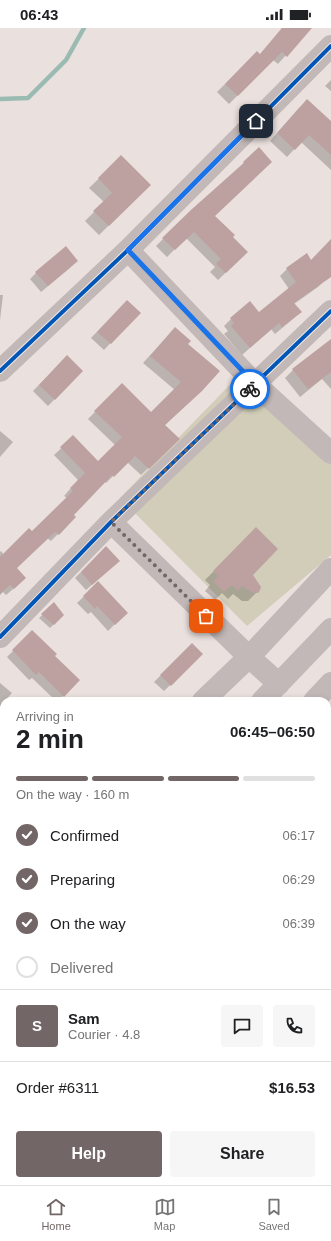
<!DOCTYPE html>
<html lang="en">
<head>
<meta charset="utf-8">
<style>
  :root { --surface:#fff; --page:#f6f6f6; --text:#202124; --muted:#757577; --line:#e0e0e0; --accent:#726766 }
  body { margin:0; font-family:Helvetica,sans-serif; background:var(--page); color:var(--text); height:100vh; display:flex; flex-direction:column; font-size:15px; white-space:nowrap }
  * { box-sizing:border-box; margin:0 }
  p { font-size:13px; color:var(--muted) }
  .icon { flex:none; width:22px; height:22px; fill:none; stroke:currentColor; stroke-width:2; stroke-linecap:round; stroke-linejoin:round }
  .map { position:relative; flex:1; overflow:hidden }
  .sheet { position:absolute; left:0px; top:669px; width:331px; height:488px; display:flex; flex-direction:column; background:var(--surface); border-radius:12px 12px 0 0; box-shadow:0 2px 6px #0003 }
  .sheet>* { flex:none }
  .pin { position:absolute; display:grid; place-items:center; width:34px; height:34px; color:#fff; margin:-17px; border-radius:8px; box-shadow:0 2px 6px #0006 }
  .courier { position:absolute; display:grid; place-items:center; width:40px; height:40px; margin:-20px; border:3px solid #1a73e8; border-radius:50%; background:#fff; color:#222; box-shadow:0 1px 5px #0007 }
  .head em { font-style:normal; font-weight:600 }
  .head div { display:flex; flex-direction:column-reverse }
  .head { display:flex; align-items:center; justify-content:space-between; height:68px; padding:0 16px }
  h1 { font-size:26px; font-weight:600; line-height:30px }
  .bar { display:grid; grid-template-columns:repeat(4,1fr); gap:6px 4px; align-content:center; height:48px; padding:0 16px }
  .bar i { height:5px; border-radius:3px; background:var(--line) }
  .bar .selected { background:var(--accent) }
  .bar p { grid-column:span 4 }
  .line { display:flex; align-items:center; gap:10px; padding:0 16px; border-top:1px solid var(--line) }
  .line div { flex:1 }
  .round { display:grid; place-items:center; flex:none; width:42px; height:42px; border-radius:4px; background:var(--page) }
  ol { padding:0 16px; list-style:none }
  li { display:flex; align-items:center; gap:12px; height:44px }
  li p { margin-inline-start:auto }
  li .icon { padding:4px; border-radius:50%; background:var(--accent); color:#fff; stroke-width:4 }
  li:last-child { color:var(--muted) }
  li i { width:22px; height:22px; border:2px solid var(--line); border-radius:50% }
  .action { display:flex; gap:8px; margin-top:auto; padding:8px 16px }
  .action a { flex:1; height:46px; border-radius:4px; background:var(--accent); color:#fff; font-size:16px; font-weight:600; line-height:46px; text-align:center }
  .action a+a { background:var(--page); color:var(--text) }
  .status { display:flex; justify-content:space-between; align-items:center; height:28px; padding:0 20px; background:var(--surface); direction:ltr }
  .status svg { height:11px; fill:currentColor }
  .dock { display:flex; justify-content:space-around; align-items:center; height:56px; border-top:1px solid var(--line); background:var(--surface); font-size:11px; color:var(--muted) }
  .dock a { display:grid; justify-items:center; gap:2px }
  .dock .selected { color:var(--accent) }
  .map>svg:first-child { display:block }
  .green { fill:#d1cdb8 }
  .shadow { fill:#0003 }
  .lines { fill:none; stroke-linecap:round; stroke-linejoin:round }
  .stream { stroke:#9abbb1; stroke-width:4.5 }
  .building { fill:#bda1a0 }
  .minor { stroke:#c2b8b7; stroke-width:22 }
  .cycleway-casing { stroke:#f7e8e4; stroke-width:6 }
  .cycleway { stroke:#0057b8; stroke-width:4 }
  .done { stroke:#726766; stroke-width:4; stroke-dasharray:0 7.2 }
  .route { stroke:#1a73e8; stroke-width:5 }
</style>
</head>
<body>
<div class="status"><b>06:43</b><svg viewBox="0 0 49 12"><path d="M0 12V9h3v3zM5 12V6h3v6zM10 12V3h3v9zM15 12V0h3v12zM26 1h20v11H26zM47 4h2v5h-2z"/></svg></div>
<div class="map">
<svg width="331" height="1157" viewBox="0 0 331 1157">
  <rect width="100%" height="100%" fill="#eae0dd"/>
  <!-- green -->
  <path class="green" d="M250,336L331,419V527L247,598L120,470Z"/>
  <!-- shadow -->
  <path class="shadow" d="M282,0H310L278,36L273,32L229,76L217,64L257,24L260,27Z
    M331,52V63L325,58Z
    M299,80L331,94V142L301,114L287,129L270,113Z
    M259,121L214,188L232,209L247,224L218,252L210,244L215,239L186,210L167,229L156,218L193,181Z
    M121,129L150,157L99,207L85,193L104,174L89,160Z
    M331,212V243L325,252L318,259L294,276L300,284L293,291L275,306L271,301L242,327L224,306L228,303L224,298L231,291L259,285L289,261L280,248L287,241L311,233Z
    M71,239L41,264L30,251L36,245Z
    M0,267H3L0,292Z
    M121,279L139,285L104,322L91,310Z
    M175,300L187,316L218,343L164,398L178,411L141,447L127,434L106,455L105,454L73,487L75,489L51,513L47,510L16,540L18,557L6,567L3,564L0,567V524L1,523L4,527L32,505L67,470L64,468L78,452L54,427L73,409L98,435L115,417L88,391L122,357L151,385L175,362L143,335Z
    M331,317V361L322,351L300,369L285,350L293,342Z
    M67,328L82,343L48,378L33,363Z
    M0,403L13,414L0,429Z
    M256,501L251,547L257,564L248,573H242L233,566L228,571L222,565L215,572L205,563L210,557L205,552Z
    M106,519L112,539L86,562L75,550Z
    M98,555L126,585L108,603L91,584L88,586L77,575Z
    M54,576L63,587L50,600L39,590Z
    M32,604L54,628L78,652L58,673H56L32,650L29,652L7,629Z
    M192,616L202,626L164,663L154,654Z
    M0,655L12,665L0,678Z
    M331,703V717L327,713V707Z
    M327,736L331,740V761L327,765Z
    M4,787V803L0,799V791Z
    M331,1015V1058L327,1059V1016Z
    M0,1030L4,1032V1098L0,1104Z
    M331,1098V1139L327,1140V1099Z"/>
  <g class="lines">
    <!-- stream -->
    <path class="stream" d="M0,71L28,70L66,32L84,0
      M327,878H331
      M57,1153V1157"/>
  </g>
  <!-- building -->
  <path class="building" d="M282,0H312L287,29L282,24L238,68L225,56L257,23L260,26Z
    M307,71L331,93V127L309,107L295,122L277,105Z
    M259,119L272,134L215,188L235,207L233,209L248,224L226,245L216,236L221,231L194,204L175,222L162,210L192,181L244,135L243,134Z
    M121,127L151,157L109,198L93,183L112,165L98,150Z
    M331,211V249L294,275L302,284L282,299L279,295L250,320L231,298L234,295L230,290L250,273L259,284L296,254L286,240L307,225L311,232Z
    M66,218L78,233L48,258L35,244Z
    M127,272L141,285L111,316L97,304Z
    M175,299L191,313L188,316L220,343L202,363L165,397L180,411L149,441L135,428L114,449L112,447L74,487L76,489L59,507L55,504L17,540L26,550L14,561L10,557L0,566V529L29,500L32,503L73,463L70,460L85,445L60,419L73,407L98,433L122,409L94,383L122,355L151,384L181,354L150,328Z
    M331,311V344L308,361L292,341Z
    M67,327L83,343L55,372L39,357Z
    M256,499L278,521L253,547L261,559L260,562L258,565H253L242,558L238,563L232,557L224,564L213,553L218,548L213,543Z
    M106,518L120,533L92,557L81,544Z
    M98,553L128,585L115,597L97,578L95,581L83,568Z
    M54,574L64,587L54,597L41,586Z
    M32,602L57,626L55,628L80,652L64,669L39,644L36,647L12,622Z
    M192,615L203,626L171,658L160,647Z"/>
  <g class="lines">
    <!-- minor -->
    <path class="minor" d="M128,222L255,356L331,425
      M0,343L128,222L331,18
      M111,494L249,629L279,656
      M0,609L111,494L331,283
      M203,673L249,629L331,541
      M262,673L331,601
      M314,673L331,655
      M0,871L4,867
      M0,942L4,938"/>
    <defs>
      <path id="cycleway" d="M0,343L128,222L331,18
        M0,609L111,494L331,283"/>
    </defs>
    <!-- cycleway casing -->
    <use href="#cycleway" class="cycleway-casing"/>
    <!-- cycleway -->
    <use href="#cycleway" class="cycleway"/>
  </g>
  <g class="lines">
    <!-- done -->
    <path class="done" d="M206,588L111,494L250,361"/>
    <!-- route -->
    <path class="route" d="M250,361L255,356L128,222L256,93"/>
  </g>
</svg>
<div class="pin" style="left:206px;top:588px;background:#ea580c"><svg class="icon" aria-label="bag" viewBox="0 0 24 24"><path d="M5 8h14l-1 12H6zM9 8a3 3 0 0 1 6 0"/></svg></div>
<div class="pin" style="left:256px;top:93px;background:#1f2937"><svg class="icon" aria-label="home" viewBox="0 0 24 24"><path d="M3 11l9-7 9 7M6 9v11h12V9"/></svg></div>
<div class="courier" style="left:250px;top:361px"><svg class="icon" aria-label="bike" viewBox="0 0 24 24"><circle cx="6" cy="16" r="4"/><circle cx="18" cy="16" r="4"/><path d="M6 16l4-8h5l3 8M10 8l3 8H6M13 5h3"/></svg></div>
<section class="sheet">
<div class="head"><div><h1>2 min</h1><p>Arriving in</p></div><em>06:45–06:50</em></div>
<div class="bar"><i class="selected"></i><i class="selected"></i><i class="selected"></i><i></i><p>On the way · 160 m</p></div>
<ol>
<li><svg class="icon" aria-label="check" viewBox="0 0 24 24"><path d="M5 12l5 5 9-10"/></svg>Confirmed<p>06:17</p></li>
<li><svg class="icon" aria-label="check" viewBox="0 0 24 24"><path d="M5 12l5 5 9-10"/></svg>Preparing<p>06:29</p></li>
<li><svg class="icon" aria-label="check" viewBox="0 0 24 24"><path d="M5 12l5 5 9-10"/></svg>On the way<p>06:39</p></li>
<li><i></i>Delivered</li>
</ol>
<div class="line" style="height:72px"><b class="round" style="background:var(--accent);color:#fff">S</b><div><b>Sam</b><p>Courier · 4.8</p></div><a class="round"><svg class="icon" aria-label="chat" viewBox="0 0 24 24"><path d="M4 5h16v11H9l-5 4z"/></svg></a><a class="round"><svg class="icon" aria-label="phone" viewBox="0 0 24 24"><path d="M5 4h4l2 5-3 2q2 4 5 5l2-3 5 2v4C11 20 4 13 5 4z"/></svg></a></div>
<div class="line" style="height:52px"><div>Order #6311</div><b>$16.53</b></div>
<div class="action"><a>Help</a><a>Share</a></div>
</section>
</div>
<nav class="dock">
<a class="selected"><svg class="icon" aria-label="home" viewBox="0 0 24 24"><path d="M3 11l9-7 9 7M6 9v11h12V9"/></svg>Home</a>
<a><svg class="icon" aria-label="map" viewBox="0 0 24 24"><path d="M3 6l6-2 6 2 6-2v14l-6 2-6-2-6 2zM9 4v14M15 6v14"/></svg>Map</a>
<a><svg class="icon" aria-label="saved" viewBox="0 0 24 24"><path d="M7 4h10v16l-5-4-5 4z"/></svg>Saved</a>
</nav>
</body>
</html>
